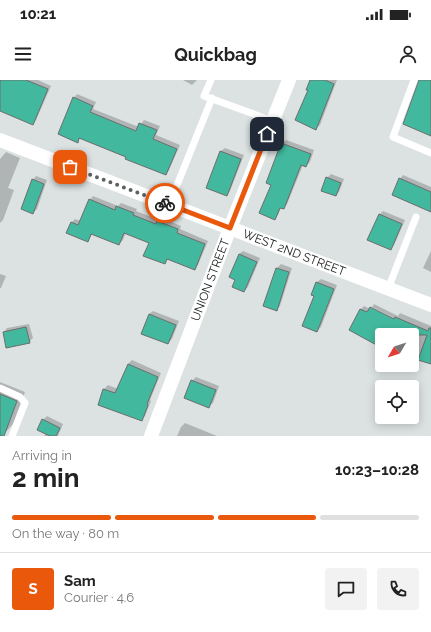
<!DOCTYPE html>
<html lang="en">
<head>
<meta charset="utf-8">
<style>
  :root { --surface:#fff; --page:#f2f2f2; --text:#222; --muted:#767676; --line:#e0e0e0; --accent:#ea580c }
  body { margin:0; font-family:Raleway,sans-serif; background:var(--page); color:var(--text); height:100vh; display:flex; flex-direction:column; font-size:15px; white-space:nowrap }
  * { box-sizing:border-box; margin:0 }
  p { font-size:13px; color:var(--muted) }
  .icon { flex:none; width:22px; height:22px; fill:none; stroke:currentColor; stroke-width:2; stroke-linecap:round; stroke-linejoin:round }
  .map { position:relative; height:356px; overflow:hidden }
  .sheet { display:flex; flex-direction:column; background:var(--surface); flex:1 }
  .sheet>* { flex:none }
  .needle { width:26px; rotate:231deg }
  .tools { position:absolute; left:375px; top:248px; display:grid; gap:8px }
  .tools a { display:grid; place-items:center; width:44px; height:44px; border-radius:4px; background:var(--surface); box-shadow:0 2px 10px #0003; font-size:20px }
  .pin { position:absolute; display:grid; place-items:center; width:34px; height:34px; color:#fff; margin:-17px; border-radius:8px; box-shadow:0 2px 6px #0006 }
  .courier { position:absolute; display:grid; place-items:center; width:40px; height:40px; margin:-20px; border:3px solid #ea580c; border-radius:50%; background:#fff; color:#222; box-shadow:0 1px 5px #0007 }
  .overview em { font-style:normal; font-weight:700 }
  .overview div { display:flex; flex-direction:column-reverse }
  .overview { display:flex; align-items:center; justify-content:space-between; height:68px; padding:0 12px }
  h1 { font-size:26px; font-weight:700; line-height:30px }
  .bar { display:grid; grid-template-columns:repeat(4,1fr); gap:6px 4px; align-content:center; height:48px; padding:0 12px }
  .bar i { height:5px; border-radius:3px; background:var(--line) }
  .bar .on { background:var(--accent) }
  .bar p { grid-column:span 4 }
  .line { display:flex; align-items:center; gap:10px; padding:0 12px; border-top:1px solid var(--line) }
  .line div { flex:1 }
  .round { display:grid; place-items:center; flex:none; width:42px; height:42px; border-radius:4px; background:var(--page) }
  .status { display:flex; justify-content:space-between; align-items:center; height:28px; padding:0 20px; background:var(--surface); direction:ltr }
  .status svg { height:11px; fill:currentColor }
  header { display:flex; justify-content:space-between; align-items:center; height:52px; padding:0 12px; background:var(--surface); font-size:18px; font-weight:700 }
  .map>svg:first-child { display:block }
  .shadow { fill:#0003 }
  .building { fill:#42b99e; stroke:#6a6e6c }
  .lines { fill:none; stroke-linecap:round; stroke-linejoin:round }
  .service { stroke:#fff; stroke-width:7 }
  .minor { stroke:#fff; stroke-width:14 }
  .done { stroke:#5e6161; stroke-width:4; stroke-dasharray:0 7.2 }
  .route { stroke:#ea580c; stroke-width:5 }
  .labels { text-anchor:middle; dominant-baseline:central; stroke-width:4; stroke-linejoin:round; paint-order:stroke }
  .street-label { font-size:12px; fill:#1a1c1c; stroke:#dce2e2 }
</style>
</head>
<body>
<div class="status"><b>10:21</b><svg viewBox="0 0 49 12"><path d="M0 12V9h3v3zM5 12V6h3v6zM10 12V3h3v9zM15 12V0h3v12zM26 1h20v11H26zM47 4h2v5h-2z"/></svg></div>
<header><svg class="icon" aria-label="menu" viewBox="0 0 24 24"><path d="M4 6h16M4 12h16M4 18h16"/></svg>Quickbag<svg class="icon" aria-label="person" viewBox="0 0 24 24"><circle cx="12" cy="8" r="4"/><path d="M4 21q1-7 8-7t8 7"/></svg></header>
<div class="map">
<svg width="431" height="356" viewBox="0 0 431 356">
  <rect width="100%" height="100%" fill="#dce2e2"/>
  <!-- shadow -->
  <path class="shadow" d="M0,0H38L51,6L36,40L33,44L0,30Z
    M183,0H197L192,5Z
    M311,0H337L320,45L316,48L309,10Z
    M77,14L96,22L93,29L139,47L144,40L160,46L156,55L180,65L169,90L166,94L81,58L77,61L74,18Z
    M286,60L314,70L310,82L306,86L303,85L287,124L283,128L281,127L278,135L274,139L272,104L267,102L282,63Z
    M225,68L244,75L230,111L227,115L221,71Z
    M6,72L20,78L8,108L14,110L3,140L0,143V79Z
    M331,94L344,99L339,112L336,115L327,98Z
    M403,95L431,107V127L400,99Z
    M36,96L47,100L37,129L33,133V100Z
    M93,116L118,126L121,123L137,129L136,131L159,140L162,138L181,146L180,149L208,161L198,185L194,189L168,179L165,183L150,162L126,152L123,160L119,164L93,153L88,161L72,142L75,139L81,141L90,120Z
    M383,131L405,140L394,165L390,169L379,135Z
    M243,171L260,178L248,207L244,211L237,199L239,174Z
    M431,171V192L423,188Z
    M281,184L292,188L280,226L276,230L265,226L277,188Z
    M0,194L6,196L1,208H0Z
    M321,199L337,205L321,247L317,251L315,216L312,215L317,202Z
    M374,224L398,236L400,233L431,246V283L412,272V255H382V266L350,250L361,229L364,226L398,243L399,241L372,227Z
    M153,231L179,241L172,259L168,263L149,234Z
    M29,244L33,258L29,262L4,252L7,248Z
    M132,280L161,293L150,320L151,321L145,336L141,340L99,324L104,309L108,305L118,309L128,284Z
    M196,297L219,306L213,323L209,326L192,301Z
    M0,302L25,312L13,344L4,354L0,352Z
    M47,336L63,344L58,356H44L46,353L43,340Z
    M185,343L217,356H177L181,347Z"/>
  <!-- building -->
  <path class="building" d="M0,0H26L48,9L33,45L0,31Z
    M310,0H325L334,4L316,50L295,40L308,10H306Z
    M419,0H431V56L403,44Z
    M73,17L93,26L90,32L136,51L139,43L157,50L153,59L177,69L166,95L125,79L126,77L79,58L78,63L58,54Z
    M281,63L311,74L306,87L301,85L284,129L280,128L275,140L259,133L271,105L266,103Z
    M220,71L241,79L227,116L206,108Z
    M326,97L341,103L336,116L321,111Z
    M399,98L431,112V132L392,115Z
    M32,99L44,104L33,134L21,129Z
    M89,119L115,130L116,126L134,133L133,135L156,144L157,141L178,149L177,153L205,164L195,190L167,179L165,184L143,176L149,163L124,153L119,165L91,154L88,162L66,153L71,142L78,145Z
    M379,134L402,144L391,170L367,160Z
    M239,174L257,182L244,212L232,207L235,200L229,197Z
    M276,188L289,192L277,231L263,226Z
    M316,202L334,209L317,252L302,246L314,216L311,215Z
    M370,227L394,239L395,237L428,251L429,248H431V284L418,280L427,255H382V268L349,250L360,229L367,232Z
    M149,234L176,245L168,264L141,254Z
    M26,247L30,263L6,268L3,252Z
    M128,284L158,297L147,324L148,325L142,341L98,325L103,309L115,313Z
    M191,300L216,310L209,328L184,318Z
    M0,314L17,321L4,356H0Z
    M42,339L60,348L56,356H50L37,350Z"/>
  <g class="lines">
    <!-- service -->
    <path class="service" d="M211,0L204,16L273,41
      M414,0L393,57L431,73
      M169,125L212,18
      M388,209L416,137
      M0,308L20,317L25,323L12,356"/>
    <!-- minor -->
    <g class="minor">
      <path id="s1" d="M0,60L431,225"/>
      <path id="s2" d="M151,356L230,148L289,0"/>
    </g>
  </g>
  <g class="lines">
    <!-- done -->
    <path class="done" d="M70,87L165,123"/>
    <!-- route -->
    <path class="route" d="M165,123L230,148L267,54"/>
  </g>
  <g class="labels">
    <!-- street labels -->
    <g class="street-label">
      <text stroke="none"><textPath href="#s1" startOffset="315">WEST 2ND STREET</textPath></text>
      <text stroke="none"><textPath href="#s2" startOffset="167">UNION STREET</textPath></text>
    </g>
  </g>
</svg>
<div class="tools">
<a><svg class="needle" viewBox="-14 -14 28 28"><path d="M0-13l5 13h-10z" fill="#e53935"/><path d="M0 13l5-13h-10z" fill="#767676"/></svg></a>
<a><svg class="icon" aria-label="locate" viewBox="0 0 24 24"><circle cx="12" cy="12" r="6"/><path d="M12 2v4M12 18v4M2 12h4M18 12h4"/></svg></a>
</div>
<div class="pin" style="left:70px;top:87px;background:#ea580c"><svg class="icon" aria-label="bag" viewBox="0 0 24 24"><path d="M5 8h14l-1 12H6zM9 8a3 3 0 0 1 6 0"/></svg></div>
<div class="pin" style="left:267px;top:54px;background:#1f2937"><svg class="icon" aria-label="home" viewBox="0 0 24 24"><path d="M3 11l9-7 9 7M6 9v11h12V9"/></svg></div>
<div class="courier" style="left:165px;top:123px"><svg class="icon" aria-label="bike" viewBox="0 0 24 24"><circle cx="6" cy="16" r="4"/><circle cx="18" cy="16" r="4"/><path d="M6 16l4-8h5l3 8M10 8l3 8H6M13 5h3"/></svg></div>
</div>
<section class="sheet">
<div class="overview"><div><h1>2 min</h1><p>Arriving in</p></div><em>10:23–10:28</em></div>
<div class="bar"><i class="on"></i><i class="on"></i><i class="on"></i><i></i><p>On the way · 80 m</p></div>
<div class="line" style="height:72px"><b class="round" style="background:var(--accent);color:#fff">S</b><div><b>Sam</b><p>Courier · 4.6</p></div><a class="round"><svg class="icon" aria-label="chat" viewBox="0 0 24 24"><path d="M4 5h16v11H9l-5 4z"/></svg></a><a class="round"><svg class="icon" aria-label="phone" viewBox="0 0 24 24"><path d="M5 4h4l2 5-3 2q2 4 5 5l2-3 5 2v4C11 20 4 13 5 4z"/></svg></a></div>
</section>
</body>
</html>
